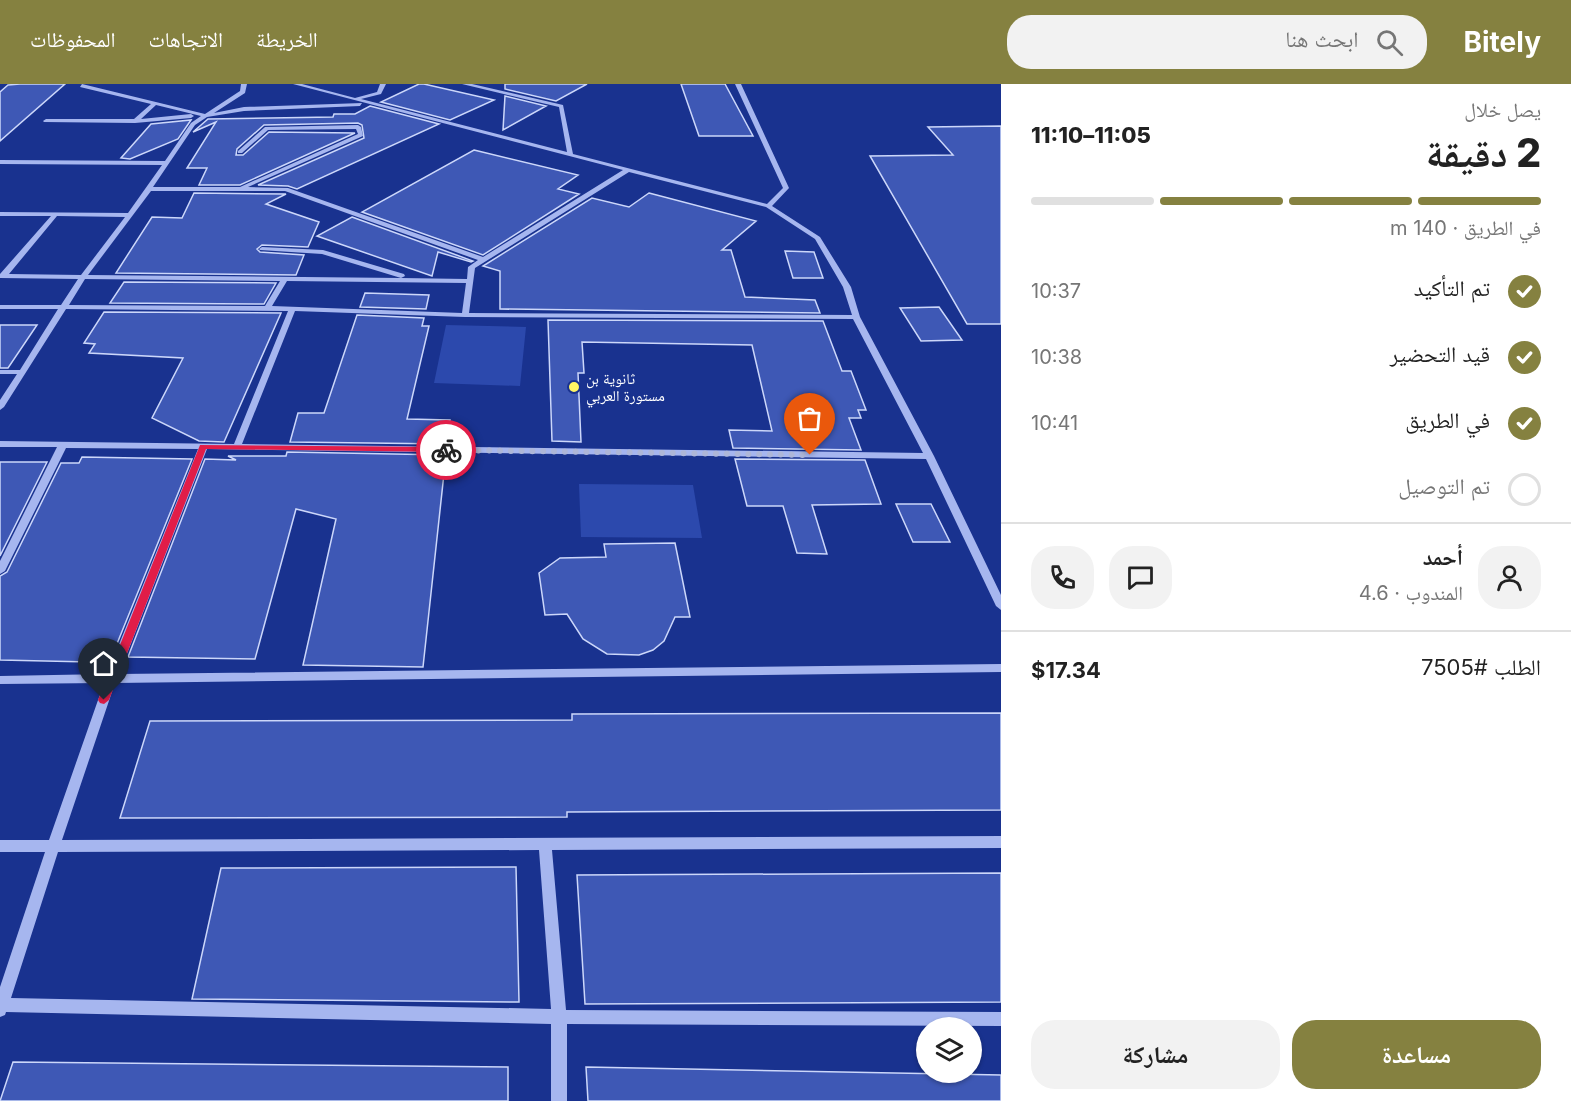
<!DOCTYPE html>
<html lang="ar">
<head>
<meta charset="utf-8">
<style>
  :root { --surface:#fff; --page:#f2f2f2; --text:#222; --muted:#767676; --line:#e0e0e0; --accent:#858140 }
  body { margin:0; font-family:Inter,"Noto Naskh Arabic",sans-serif; background:var(--page); color:var(--text); direction:rtl; height:100vh; display:flex; flex-direction:column; font-size:22px; white-space:nowrap }
  * { box-sizing:border-box; margin:0 }
  p { font-size:20px; color:var(--muted) }
  .icon { flex:none; width:33px; height:33px; fill:none; stroke:currentColor; stroke-width:2; stroke-linecap:round; stroke-linejoin:round }
  .map { position:relative; flex:1; overflow:hidden; direction:ltr }
  .sheet { display:flex; flex-direction:column; background:var(--surface); width:570px }
  .sheet>* { flex:none }
  .buttons { position:absolute; left:916px; top:933px; display:grid; gap:12px }
  .buttons a { display:grid; place-items:center; width:66px; height:66px; border-radius:50%; background:var(--surface); box-shadow:0 2px 4px #0004; font-size:30px }
  .pin { position:absolute; display:grid; place-items:center; width:51px; height:51px; color:#fff; margin:-62px -26px; border-radius:50% 50% 50% 0; rotate:-45deg; box-shadow:0 0 6px #0007 }
  .pin .icon { rotate:45deg }
  .courier { position:absolute; display:grid; place-items:center; width:60px; height:60px; margin:-30px; border:4px solid #e11d48; border-radius:50%; background:#fff; color:#222; box-shadow:0 2px 8px #0007 }
  .head em { font-style:normal; font-weight:800 }
  .head div { display:flex; flex-direction:column-reverse }
  .head { display:flex; align-items:center; justify-content:space-between; height:102px; padding:0 30px }
  h1 { font-size:39px; font-weight:800; line-height:45px }
  .bar { display:grid; grid-template-columns:repeat(4,1fr); gap:9px 6px; align-content:center; height:72px; padding:0 30px }
  .bar i { height:8px; border-radius:4px; background:var(--line) }
  .bar .current { background:var(--accent) }
  .bar p { grid-column:span 4 }
  .line { display:flex; align-items:center; gap:15px; padding:0 30px; border-top:2px solid var(--line) }
  .line div { flex:1 }
  .round { display:grid; place-items:center; flex:none; width:63px; height:63px; border-radius:24px; background:var(--page) }
  ol { padding:0 30px; list-style:none }
  li { display:flex; align-items:center; gap:18px; height:66px }
  li p { margin-inline-start:auto }
  li .icon { padding:6px; border-radius:50%; background:var(--accent); color:#fff; stroke-width:4 }
  li:last-child { color:var(--muted) }
  li i { width:33px; height:33px; border:3px solid var(--line); border-radius:50% }
  .primary-button { display:flex; gap:12px; margin-top:auto; padding:12px 30px }
  .primary-button a { flex:1; height:69px; border-radius:24px; background:var(--accent); color:#fff; font-size:24px; font-weight:800; line-height:69px; text-align:center }
  .primary-button a+a { background:var(--page); color:var(--text) }
  header { display:flex; align-items:center; gap:36px; box-sizing:border-box; height:84px; padding:0 30px; background:var(--accent); color:#fff }
  header strong { font-size:28px }
  nav { display:flex; gap:33px; margin-inline-start:auto; font-size:21px }
  .search { width:420px; height:54px; background:var(--page); display:flex; align-items:center; gap:15px; box-sizing:border-box; padding:0 21px; border-radius:24px; color:var(--muted); font-size:22px }
  main { display:flex; flex:1; min-height:0 }
  .map>svg:first-child { display:block }
  .green { fill:#2c49ad }
  .building { fill:#3e58b5; stroke:#ccd7fa; stroke-width:1.5 }
  .lines { fill:none; stroke-linecap:round; stroke-linejoin:round }
  .minor { fill:#a6b6ef; fill-rule:evenodd }
  .route { fill:#e11d48 }
  .done { stroke:#aeb7d8; stroke-width:6; stroke-dasharray:0 10.8 }
  .poi-dot { fill:#fff564; stroke:#19328f; stroke-width:2 }
  .labels { text-anchor:middle; dominant-baseline:central; stroke-width:4.5; stroke-linejoin:round; paint-order:stroke }
  .far-poi-label { font-size:15px; fill:#fff; stroke:#19328f; text-anchor:start }
</style>
</head>
<body>
<header>
<strong>Bitely</strong>
<div class="search"><svg class="icon" aria-label="search" viewBox="0 0 24 24"><circle cx="10" cy="10" r="6"/><path d="M15 15l6 6"/></svg>ابحث هنا</div>
<nav><a>الخريطة</a><a>الاتجاهات</a><a>المحفوظات</a></nav>
</header>
<main>
<section class="sheet">
<div class="head"><div><h1>2 دقيقة</h1><p>يصل خلال</p></div><em>11:05–11:10</em></div>
<div class="bar"><i class="current"></i><i class="current"></i><i class="current"></i><i></i><p>في الطريق · 140 m</p></div>
<ol>
<li><svg class="icon" aria-label="check" viewBox="0 0 24 24"><path d="M5 12l5 5 9-10"/></svg>تم التأكيد<p>10:37</p></li>
<li><svg class="icon" aria-label="check" viewBox="0 0 24 24"><path d="M5 12l5 5 9-10"/></svg>قيد التحضير<p>10:38</p></li>
<li><svg class="icon" aria-label="check" viewBox="0 0 24 24"><path d="M5 12l5 5 9-10"/></svg>في الطريق<p>10:41</p></li>
<li><i></i>تم التوصيل</li>
</ol>
<div class="line" style="height:108px"><a class="round"><svg class="icon" aria-label="person" viewBox="0 0 24 24"><circle cx="12" cy="8" r="4"/><path d="M4 21q1-7 8-7t8 7"/></svg></a><div><b>أحمد</b><p>المندوب · 4.6</p></div><a class="round"><svg class="icon" aria-label="chat" viewBox="0 0 24 24"><path d="M4 5h16v11H9l-5 4z"/></svg></a><a class="round"><svg class="icon" aria-label="phone" viewBox="0 0 24 24"><path d="M5 4h4l2 5-3 2q2 4 5 5l2-3 5 2v4C11 20 4 13 5 4z"/></svg></a></div>
<div class="line" style="height:78px"><div>الطلب #7505</div><b>$17.34</b></div>
<div class="primary-button"><a>مساعدة</a><a>مشاركة</a></div>
</section>
<div class="map">
<svg width="1001" height="1017" viewBox="0 0 1001 1017">
  <rect width="100%" height="100%" fill="#19328f"/>
  <!-- green -->
  <path class="green" d="M446,241L526,243L520,302L434,299Z
    M579,400L693,401L702,454L581,453Z"/>
  <!-- building -->
  <path class="building" d="M20,0H65L0,57V8L8,1Z
    M419,0H424L494,16L450,36L381,18Z
    M505,0H587L556,17L505,5Z
    M681,0H725L753,52H699Z
    M505,12L546,22L503,46Z
    M370,22L439,40L297,105L288,102L258,101L364,54L362,41L358,39L264,41L237,65L236,71H243L269,48L355,49L240,101H199L207,84H187L216,38L193,48L208,35L333,33L334,30H355Z
    M191,36L178,55L130,75L121,74L151,40Z
    M1001,42V240H967L870,72L953,71L928,43Z
    M474,66L578,91L558,105L579,110L483,171L362,128Z
    M194,109L286,110L266,120L319,138L308,163L262,161L257,165L260,168L304,171L296,191L116,189L152,133L182,134Z
    M649,109L756,137L722,166H731L745,213L815,216L820,229L500,225V187L483,182L592,114L629,123Z
    M352,133L473,177L471,178L438,168L432,192L317,152Z
    M785,167L814,168L823,194H793Z
    M124,198L276,199L264,220L110,219Z
    M365,209L429,211L426,225L360,223Z
    M939,223L962,256L921,257L900,224Z
    M104,228L281,229L224,358L199,357L152,334L183,274L89,269L95,260L84,259Z
    M357,231L424,234L422,242H429L407,335L450,336L447,360L290,358L298,329H324Z
    M548,236L823,237L842,287H851L866,326H858L861,334H849L861,366L733,364L729,346L772,347L752,261L582,258L584,289H578L581,358L552,357Z
    M0,241H37L8,284H0Z
    M287,368L446,371L423,583L303,581L336,435L296,425L255,575L128,573L205,375L236,376L228,372H286Z
    M82,373L192,375L112,572H93L90,578L0,576V492L7,488L61,379H79Z
    M735,375L865,376L881,420L812,421L827,470L797,469L783,422H747Z
    M0,378H47L0,472Z
    M896,420H931L950,458H913Z
    M675,459L690,533H675L664,557L653,566L639,571L607,570L583,555L567,530L545,531L539,489L560,474L606,473L604,460Z
    M1001,629V726L567,728V733L120,734L150,637L572,636V630Z
    M516,783L519,918L192,915L221,784Z
    M1001,789V918L585,920L577,791Z
    M13,978L508,983V1017H0Z
    M586,983L1001,991V1017H588Z"/>
  <g class="lines">
    <!-- minor -->
    <path class="minor" d="M82,0L205,30L240,7L241,0H247L245,9L214,29L244,23L362,19L360,22L244,27L207,33L195,41L153,103H240L358,50L356,45L268,46L242,69H238V67L265,43L358,41L361,43L363,52L248,103L288,104L483,173L623,86L293,0H302L355,14L377,8L380,0H386L381,10L361,15L567,68L559,23L462,0H472L563,21L573,70L767,120L783,104L735,0H741L789,104L772,122L820,153L851,203L860,233L934,372L1001,511V526L996,522L926,375L207,365L119,590L1001,580V588L115,599L62,756L1001,752V764L552,766L566,926L1001,928V942L567,940V1017H551V940L6,928L5,931L0,933V903L45,768H0V756H49L104,599L0,600V592L107,590L198,365L66,364L5,487L0,490V477L57,363H0V357L234,360L288,227L66,225L4,323L0,326V316L17,290H0V286H20L58,225H0V221H61L78,195L0,194V190L51,132H0V128L128,129L162,81L0,80V76L165,77L191,39L201,32L156,21L141,35L191,30L194,32L191,34L135,39L44,38L43,37L46,35H134L151,20L80,3ZM629,88L766,123L815,155L843,203L852,231L469,229L475,184ZM151,107H285L478,176L468,183L467,195L401,194L405,192L404,190L323,166L262,163L259,165L260,166L322,170L401,194L88,191ZM57,132L125,133L81,191L9,190ZM85,195L280,197L265,222L69,221ZM287,197L466,199L462,229L272,222ZM295,227L465,233L853,235L923,369L242,360ZM539,766L551,925L11,914L58,768Z"/>
  </g>
  <!-- route -->
  <path class="route" d="M200,361L446,363L450,366L446,368L206,365L109,616L104,620L100,619L98,616Z"/>
  <g class="lines">
    <!-- done -->
    <path class="done" d="M446,366L810,371"/>
  </g>
  <!-- markers -->
  <circle class="poi-dot" cx="574" cy="303" r="6"/>
  <g class="labels">
    <!-- far-poi labels -->
    <g class="far-poi-label">
      <text x="586" y="294">ثانوية بن<tspan x="586" dy="17">مستورة العربي</tspan></text>
    </g>
  </g>
</svg>
<div class="buttons">
<a><svg class="icon" aria-label="layers" viewBox="0 0 24 24"><path d="M12 4l9 5-9 5-9-5zM3 14l9 5 9-5"/></svg></a>
</div>
<div class="pin" style="left:810px;top:371px;background:#ea580c"><svg class="icon" aria-label="bag" viewBox="0 0 24 24"><path d="M5 8h14l-1 12H6zM9 8a3 3 0 0 1 6 0"/></svg></div>
<div class="pin" style="left:104px;top:616px;background:#1f2937"><svg class="icon" aria-label="home" viewBox="0 0 24 24"><path d="M3 11l9-7 9 7M6 9v11h12V9"/></svg></div>
<div class="courier" style="left:446px;top:366px"><svg class="icon" aria-label="bike" viewBox="0 0 24 24"><circle cx="6" cy="16" r="4"/><circle cx="18" cy="16" r="4"/><path d="M6 16l4-8h5l3 8M10 8l3 8H6M13 5h3"/></svg></div>
</div>
</main>
</body>
</html>
